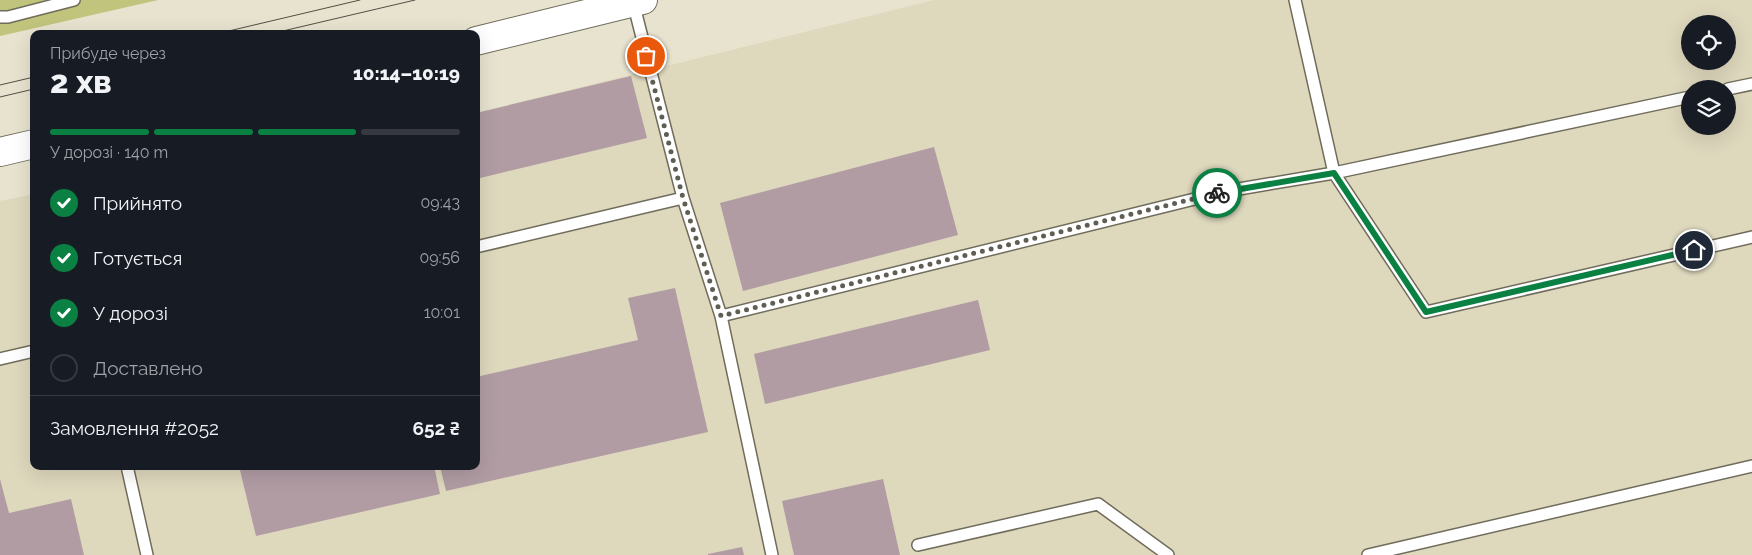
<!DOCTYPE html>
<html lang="uk">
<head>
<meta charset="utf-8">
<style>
  :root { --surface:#171b24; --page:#20242c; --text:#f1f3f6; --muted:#9ea1a6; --line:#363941; --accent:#0b8043 }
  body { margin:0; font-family:Raleway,sans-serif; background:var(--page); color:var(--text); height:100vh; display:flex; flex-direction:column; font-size:19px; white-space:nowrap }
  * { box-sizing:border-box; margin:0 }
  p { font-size:16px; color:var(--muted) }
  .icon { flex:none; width:28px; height:28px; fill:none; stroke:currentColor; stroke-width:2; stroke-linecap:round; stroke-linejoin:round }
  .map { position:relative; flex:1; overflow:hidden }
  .panel { position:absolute; left:30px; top:30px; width:450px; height:440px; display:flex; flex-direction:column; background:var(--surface); border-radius:10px; box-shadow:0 5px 20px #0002 }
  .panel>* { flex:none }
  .controls { position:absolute; left:1681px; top:15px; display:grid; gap:10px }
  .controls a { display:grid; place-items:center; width:55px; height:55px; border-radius:50%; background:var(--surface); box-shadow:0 5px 20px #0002; font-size:25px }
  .pin { position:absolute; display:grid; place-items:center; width:42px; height:42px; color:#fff; margin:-21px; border:2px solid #fff; border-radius:50%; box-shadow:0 1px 5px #0007 }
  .courier { position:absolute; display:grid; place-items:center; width:50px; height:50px; margin:-25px; border:4px solid #0b8043; border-radius:50%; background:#fff; color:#222; box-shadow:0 1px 6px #0007 }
  .headline em { font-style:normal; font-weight:800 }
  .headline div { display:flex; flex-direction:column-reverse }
  .headline { display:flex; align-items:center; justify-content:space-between; height:85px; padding:0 20px }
  h1 { font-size:32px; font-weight:800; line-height:38px }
  .bar { display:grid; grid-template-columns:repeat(4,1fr); gap:8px 5px; align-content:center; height:60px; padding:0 20px }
  .bar i { height:6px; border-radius:4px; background:var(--line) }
  .bar .selected { background:var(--accent) }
  .bar p { grid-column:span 4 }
  .line { display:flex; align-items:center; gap:12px; padding:0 20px; border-top:1px solid var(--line) }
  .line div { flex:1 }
  ol { padding:0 20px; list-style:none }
  li { display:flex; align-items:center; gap:15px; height:55px }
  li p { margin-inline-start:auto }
  li .icon { padding:5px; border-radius:50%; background:var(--accent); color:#fff; stroke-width:4 }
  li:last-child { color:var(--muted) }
  li i { width:28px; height:28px; border:2px solid var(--line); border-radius:50% }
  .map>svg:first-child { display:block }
  .built { fill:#ded8bd; fill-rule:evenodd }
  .green { fill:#c0c47c }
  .building { fill:#b19ca4 }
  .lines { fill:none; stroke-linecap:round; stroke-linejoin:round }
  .service-casing { stroke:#706c5b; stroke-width:14 }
  .primary-casing { stroke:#706c5b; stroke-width:30 }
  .service { stroke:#fff; stroke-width:11 }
  .primary { stroke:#fff; stroke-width:28 }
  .tram { stroke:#514f45; stroke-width:1 }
  .done { stroke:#605e53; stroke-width:5; stroke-dasharray:0 9 }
  .route { stroke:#0b8043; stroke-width:6 }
</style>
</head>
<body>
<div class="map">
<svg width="1752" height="555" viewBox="0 0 1752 555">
  <rect width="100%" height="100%" fill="#e7e3cf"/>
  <!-- built -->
  <path class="built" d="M934,0H1752V555H0V201L34,194V466H476V113ZM1690,24H1728V61H1690ZM1690,89H1728V126H1690Z"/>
  <!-- green -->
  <path class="green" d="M0,0H158L0,36Z"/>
  <!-- building -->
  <path class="building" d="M631,76L647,138L476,179V113Z
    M934,147L958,235L743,291L720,203Z
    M675,288L708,432L446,491L440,466H476V377L638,340L628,298Z
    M978,300L990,350L765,404L754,354Z
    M239,466H434L440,494L256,536Z
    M0,479L9,513L71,499L84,555H0Z
    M883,479L900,555H794L782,501Z
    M742,547L744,555H708V554Z"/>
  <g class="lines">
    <defs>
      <path id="service" d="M1295,0L1334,173L1426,312L1752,237
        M633,2L683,198L721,316L1227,191L1334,173L1690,97
        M0,17H8L74,0
        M1728,89L1752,84
        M476,247L683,198
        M721,316L772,555
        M0,359L34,351
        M127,466L147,555
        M918,545L1098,504L1168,555
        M1368,555L1752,466"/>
      <path id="primary" d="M476,41L643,0
        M0,152L34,144"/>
    </defs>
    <!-- service casing -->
    <use href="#service" class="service-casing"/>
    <!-- primary casing -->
    <use href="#primary" class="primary-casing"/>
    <!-- service -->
    <use href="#service" class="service"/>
    <!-- primary -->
    <use href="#primary" class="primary"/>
    <!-- tram -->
    <path class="tram" d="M216,34L360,0
      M270,34L415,0
      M0,85L34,77
      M0,97L34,89"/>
  </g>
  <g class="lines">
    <!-- done -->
    <path class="done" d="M646,56L683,198L721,316L1217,193"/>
    <!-- route -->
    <path class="route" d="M1217,193L1334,173L1426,312L1694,250"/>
  </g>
</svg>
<div class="controls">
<a><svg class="icon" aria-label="locate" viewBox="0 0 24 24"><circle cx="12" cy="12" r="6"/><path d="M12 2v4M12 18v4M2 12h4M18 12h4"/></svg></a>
<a><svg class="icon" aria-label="layers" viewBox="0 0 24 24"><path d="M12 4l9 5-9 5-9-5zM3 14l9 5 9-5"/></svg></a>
</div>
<div class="pin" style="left:646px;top:56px;background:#ea580c"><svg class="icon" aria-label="bag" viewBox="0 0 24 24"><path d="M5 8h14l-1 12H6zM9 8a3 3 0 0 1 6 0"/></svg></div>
<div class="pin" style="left:1694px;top:250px;background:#1f2937"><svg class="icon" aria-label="home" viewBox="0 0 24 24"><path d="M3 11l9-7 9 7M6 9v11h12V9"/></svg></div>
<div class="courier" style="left:1217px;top:193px"><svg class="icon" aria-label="bike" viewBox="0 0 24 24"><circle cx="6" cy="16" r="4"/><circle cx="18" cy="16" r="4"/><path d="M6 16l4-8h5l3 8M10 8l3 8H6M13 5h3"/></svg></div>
<section class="panel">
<div class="headline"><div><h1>2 хв</h1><p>Прибуде через</p></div><em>10:14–10:19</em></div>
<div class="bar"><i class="selected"></i><i class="selected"></i><i class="selected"></i><i></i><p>У дорозі · 140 m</p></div>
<ol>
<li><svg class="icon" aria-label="check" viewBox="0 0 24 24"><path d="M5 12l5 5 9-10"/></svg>Прийнято<p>09:43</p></li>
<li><svg class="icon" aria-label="check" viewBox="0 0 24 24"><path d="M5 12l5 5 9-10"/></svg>Готується<p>09:56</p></li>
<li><svg class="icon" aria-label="check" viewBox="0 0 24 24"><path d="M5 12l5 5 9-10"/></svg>У дорозі<p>10:01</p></li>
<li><i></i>Доставлено</li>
</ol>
<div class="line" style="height:65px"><div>Замовлення #2052</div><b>652 ₴</b></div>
</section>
</div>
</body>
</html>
